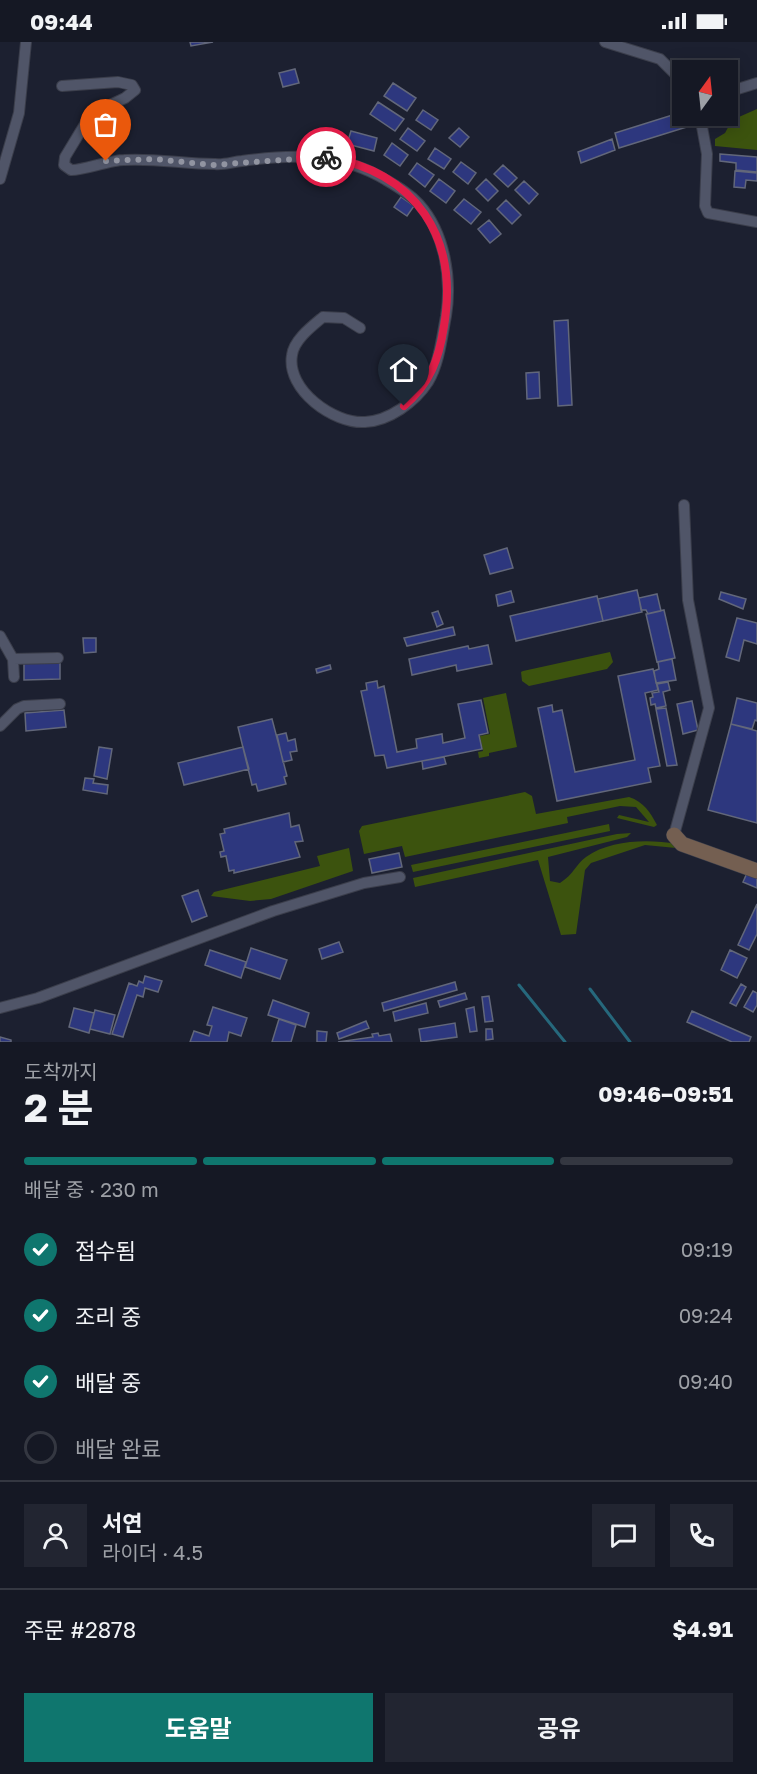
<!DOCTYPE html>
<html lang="ko">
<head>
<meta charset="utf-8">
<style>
  :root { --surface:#151824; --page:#222531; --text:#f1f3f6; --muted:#9da0a6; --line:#343741; --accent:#0f766e }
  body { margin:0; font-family:"Golos Text","Noto Sans KR",sans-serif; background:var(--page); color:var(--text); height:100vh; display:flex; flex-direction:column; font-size:22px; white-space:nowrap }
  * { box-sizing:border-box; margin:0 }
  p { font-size:20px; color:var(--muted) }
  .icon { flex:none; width:33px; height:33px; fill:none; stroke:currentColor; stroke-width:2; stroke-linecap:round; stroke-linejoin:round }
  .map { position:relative; height:1000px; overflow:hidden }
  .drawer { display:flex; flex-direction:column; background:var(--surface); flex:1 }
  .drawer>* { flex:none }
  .needle { width:39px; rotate:15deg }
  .buttons { position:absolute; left:672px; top:18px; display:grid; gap:12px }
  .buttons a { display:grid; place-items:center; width:66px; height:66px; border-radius:0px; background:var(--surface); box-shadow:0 3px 15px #0003,0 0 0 2px var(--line); font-size:30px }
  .pin { position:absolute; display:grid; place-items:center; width:51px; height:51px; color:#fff; margin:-62px -26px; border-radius:50% 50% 50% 0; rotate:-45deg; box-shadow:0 0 6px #0007 }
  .pin .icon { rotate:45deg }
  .courier { position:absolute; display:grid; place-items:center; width:60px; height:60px; margin:-30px; border:4px solid #e11d48; border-radius:50%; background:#fff; color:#222; box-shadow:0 2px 8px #0007 }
  .overview em { font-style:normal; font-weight:700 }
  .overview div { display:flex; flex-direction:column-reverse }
  .overview { display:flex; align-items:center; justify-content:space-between; height:102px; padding:0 24px }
  h1 { font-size:39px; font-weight:700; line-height:45px }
  .bar { display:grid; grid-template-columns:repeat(4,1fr); gap:9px 6px; align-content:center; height:72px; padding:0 24px }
  .bar i { height:8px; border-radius:4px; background:var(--line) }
  .bar .current { background:var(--accent) }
  .bar p { grid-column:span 4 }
  .line { display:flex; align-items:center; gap:15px; padding:0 24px; border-top:2px solid var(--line) }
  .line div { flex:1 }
  .round { display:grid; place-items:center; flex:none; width:63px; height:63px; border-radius:0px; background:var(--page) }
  ol { padding:0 24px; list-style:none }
  li { display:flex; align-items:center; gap:18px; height:66px }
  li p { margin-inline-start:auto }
  li .icon { padding:6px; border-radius:50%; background:var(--accent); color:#fff; stroke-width:4 }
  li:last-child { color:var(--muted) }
  li i { width:33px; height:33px; border:3px solid var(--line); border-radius:50% }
  .button { display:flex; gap:12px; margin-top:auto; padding:12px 24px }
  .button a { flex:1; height:69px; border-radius:0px; background:var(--accent); color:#fff; font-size:24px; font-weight:700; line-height:69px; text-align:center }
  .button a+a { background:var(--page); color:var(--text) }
  .status { display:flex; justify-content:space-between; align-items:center; height:42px; padding:0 30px; background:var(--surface); direction:ltr }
  .status svg { height:16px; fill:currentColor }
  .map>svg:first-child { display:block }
  .forest { fill:#3c530e }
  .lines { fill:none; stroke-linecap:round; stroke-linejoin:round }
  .stream { stroke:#26687c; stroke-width:3 }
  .building { fill:#2d377e; stroke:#62677a; stroke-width:1.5 }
  .street-casing { stroke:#3b3e4b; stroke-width:12 }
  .secondary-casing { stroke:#3b3e4b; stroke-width:16 }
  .street { stroke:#505568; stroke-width:10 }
  .secondary { stroke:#745f51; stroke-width:15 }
  .done { stroke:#9194a1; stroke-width:6; stroke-dasharray:0 10.8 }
  .route { stroke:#e11d48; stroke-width:8 }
</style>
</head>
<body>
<div class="status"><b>09:44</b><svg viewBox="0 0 49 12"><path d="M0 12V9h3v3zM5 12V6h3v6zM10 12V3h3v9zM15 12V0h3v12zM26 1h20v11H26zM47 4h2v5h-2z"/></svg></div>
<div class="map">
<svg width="757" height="1000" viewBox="0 0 757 1000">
  <rect width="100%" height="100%" fill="#1c2030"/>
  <!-- forest -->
  <path class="forest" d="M757,67V108L715,104V97L725,91L732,78Z
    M610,610L613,620L607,627L529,644L522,639L521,630L523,629Z
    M506,651L517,705L489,711V714L479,716L478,710L483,709L480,694L490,692L483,656Z
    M525,750L532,754L536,772L629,755C644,760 650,770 657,783L654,785L617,776L619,773L649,780L636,765L620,764L567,775L568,781L405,815L402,804L364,812L359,789L362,784Z
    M609,782L610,789L413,830L411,823Z
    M631,791L627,795L548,815L550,839L560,841C574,832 576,822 586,815C610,798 648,797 676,802V806L645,803L591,821L585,828L576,892L561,893L538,818L415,845L413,836L617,792Z
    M349,806L353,829L271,857L250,859L211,854L214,850L320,824L317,814Z"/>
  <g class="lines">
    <!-- stream -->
    <path class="stream" d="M519,943L565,1000
      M590,947L630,1000"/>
  </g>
  <!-- building -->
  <path class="building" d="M190,0H213L191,4Z
    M295,27L299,41L283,45L279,31Z
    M393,41L416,56L407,69L384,54Z
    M378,60L404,77L395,89L370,72Z
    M423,68L438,78L431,88L416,78Z
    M682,70V74H687L690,84L619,106L615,91Z
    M408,86L425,99L417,109L400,97Z
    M459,86L469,95L460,105L449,96Z
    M351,89L377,96L374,109L347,102Z
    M612,97L615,108L581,121L578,110Z
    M392,101L408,113L400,124L384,113Z
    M435,106L451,117L444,127L428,117Z
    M720,112L757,115V130L736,128V121L720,119Z
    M461,120L476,131L468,142L453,130Z
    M417,121L434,133L425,145L409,132Z
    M503,123L517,136L508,145L494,132Z
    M735,129L757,131V139L746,138L745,146L734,145Z
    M439,137L455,149L446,161L430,149Z
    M486,137L498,149L488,159L476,147Z
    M524,139L538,152L529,162L515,148Z
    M401,155L414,164L407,174L394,165Z
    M464,157L481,170L471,182L454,168Z
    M506,158L521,173L512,182L497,167Z
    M489,178L501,192L490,201L478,187Z
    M568,278L572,363L558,364L554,279Z
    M539,330L540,356L527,357L526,331Z
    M507,506L513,526L490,532L484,513Z
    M637,548L642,570L603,579L598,557Z
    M511,549L514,560L498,564L496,553Z
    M721,550L746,557L743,567L719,557Z
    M657,552L661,569L648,572L646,568H641L639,556Z
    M597,554L603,579L516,599L510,574Z
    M664,568L675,616L657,620L646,572Z
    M438,569L443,582L437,585L432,571Z
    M737,576L757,581V602L744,598L739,619L726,615Z
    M453,585L455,593L407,604L404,596Z
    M83,596H96V610L84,611Z
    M488,603L492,622L457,629L456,623L412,633L409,617L468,604L469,607Z
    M672,617L676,638L656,641L654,629L659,627L658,620Z
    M24,621H60V637L24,638Z
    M330,623L331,627L317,631L316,627Z
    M653,627L658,648L645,651L660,724L648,726L651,740L557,759L538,666L552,663L553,670L562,668L575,730L635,718L618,634Z
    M377,639L378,646L384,644L397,710L417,706L416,697L442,692L443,701L465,696L458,662L481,658L488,691L479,693L482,707L387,726L384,713L375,714L361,649L367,648L366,641Z
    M668,640L670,648L663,650L666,664L656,666L655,662L651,663L650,656L653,655L652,651L659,650L657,642Z
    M737,656L757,661V679L755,678L752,687L731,682Z
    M692,659L698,688L683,692L677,662Z
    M666,666L677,723L667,724L656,667Z
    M64,668L66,685L26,689L25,671Z
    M272,677L287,734L284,735L286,742L258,749L256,742L252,743L238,685Z
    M731,682L757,689V781L708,768Z
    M286,691L288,699L295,697L297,709L290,710L292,718L283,720L277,693Z
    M99,705L112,707L107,737L94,734Z
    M243,705L249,727L184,743L178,721Z
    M444,715L446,722L423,727L422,719Z
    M85,736L94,737L93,741L108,743L107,752L83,748Z
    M289,771L291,785L299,783L303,799L295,800L300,815L234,831V828L229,829L226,814L221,815L220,810L224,809L220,792L225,791L224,787Z
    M399,811L402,825L372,831L369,817Z
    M747,831L757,835V846L743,840Z
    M198,848L207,874L192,880L182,854Z
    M757,862V892L749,908L738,903Z
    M339,900L343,910L322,917L319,907Z
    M251,906L287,918L280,937L245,925Z
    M210,908L246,920L241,936L205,923Z
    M730,908L747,916L737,936L721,928Z
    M145,934L162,939L158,950L145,946L143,955L137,953L123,995L112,992L129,941L137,944L139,939L143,941Z
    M455,940L457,948L384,969L382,961Z
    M741,942L746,945L736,964L730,961Z
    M753,949L757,951V963L753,970L744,965Z
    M465,951L467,957L440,965L438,959Z
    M489,954L493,979L485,980L482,955Z
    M273,958L309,971L305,985L268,973Z
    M426,961L428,971L395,979L393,970Z
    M213,965L247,976L241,994L229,990L227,1000H190L194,989L209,994L212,984L207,983Z
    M474,965L477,989L470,990L466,967Z
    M74,966L94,971L89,991L69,985Z
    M95,968L115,973L110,992L90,987Z
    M692,969L751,995L749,1000H732L687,980Z
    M279,977L296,983L291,1000H272Z
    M366,979L369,986L339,997L337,991Z
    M455,981L457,995L421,1000L419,987Z
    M486,987H492L493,997L486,998Z
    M317,989L327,990L326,1000H317Z
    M378,991L379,994L390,992L392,1000H338L373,995L372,992Z
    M0,995L11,998V1000H0Z"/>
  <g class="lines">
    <defs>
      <path id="street" d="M605,0L660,17L682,39
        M62,44L118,40L132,43L135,48L125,56L91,72L65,115L64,123L71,128C81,129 110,118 124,118C155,116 184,122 215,122C224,123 232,120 242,119C292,112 342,111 386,138C398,145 410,152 419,162C445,191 452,237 446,274C442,295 439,322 428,340C415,360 389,379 365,380C334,382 286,348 292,313C294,298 311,285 323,275L344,276L360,286
        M728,50L757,41
        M700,74L707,112L705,164L708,171L757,180
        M0,137L19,71L26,0
        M0,594L13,617L14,635
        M13,617L58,616
        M0,684L17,667L24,664L60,662
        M674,793L709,666L688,558L684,463
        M0,966L38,956L273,869L364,841L400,835"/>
      <path id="secondary" d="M674,793L682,802L757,829"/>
    </defs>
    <!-- street casing -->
    <use href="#street" class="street-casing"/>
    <!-- secondary casing -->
    <use href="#secondary" class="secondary-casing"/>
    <!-- street -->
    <use href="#street" class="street"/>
    <!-- secondary -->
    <use href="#secondary" class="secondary"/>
  </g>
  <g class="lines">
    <!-- done -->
    <path class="done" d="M106,119L155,117L212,123L326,115"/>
    <!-- route -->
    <path class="route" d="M326,115C416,130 459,195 444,284C439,317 430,342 404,364"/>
  </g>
</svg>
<div class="buttons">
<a><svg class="needle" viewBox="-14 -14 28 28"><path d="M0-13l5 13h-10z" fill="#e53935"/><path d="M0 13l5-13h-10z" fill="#9da0a6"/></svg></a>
</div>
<div class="pin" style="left:106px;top:119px;background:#ea580c"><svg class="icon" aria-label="bag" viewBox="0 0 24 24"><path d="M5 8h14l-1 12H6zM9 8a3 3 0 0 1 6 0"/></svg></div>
<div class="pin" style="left:404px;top:364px;background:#1f2937"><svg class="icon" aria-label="home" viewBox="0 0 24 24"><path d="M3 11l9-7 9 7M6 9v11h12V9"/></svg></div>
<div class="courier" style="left:326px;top:115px"><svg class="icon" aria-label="bike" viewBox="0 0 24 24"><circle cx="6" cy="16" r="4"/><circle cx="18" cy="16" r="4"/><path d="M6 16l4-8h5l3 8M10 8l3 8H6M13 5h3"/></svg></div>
</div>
<section class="drawer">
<div class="overview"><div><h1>2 분</h1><p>도착까지</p></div><em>09:46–09:51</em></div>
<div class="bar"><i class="current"></i><i class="current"></i><i class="current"></i><i></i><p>배달 중 · 230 m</p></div>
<ol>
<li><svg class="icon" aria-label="check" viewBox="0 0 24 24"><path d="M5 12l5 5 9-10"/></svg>접수됨<p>09:19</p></li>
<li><svg class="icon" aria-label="check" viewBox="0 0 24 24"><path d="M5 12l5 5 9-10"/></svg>조리 중<p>09:24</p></li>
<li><svg class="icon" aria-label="check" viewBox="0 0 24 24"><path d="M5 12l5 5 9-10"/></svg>배달 중<p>09:40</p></li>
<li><i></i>배달 완료</li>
</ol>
<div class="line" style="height:108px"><a class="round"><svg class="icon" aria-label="person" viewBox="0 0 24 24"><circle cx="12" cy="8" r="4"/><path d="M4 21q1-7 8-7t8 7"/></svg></a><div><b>서연</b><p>라이더 · 4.5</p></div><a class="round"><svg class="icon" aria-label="chat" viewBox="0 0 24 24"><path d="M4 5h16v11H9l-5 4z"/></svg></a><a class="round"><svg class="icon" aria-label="phone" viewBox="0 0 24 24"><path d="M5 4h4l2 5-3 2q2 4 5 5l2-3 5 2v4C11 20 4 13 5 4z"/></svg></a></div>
<div class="line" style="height:78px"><div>주문 #2878</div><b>$4.91</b></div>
<div class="button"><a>도움말</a><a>공유</a></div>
</section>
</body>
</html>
